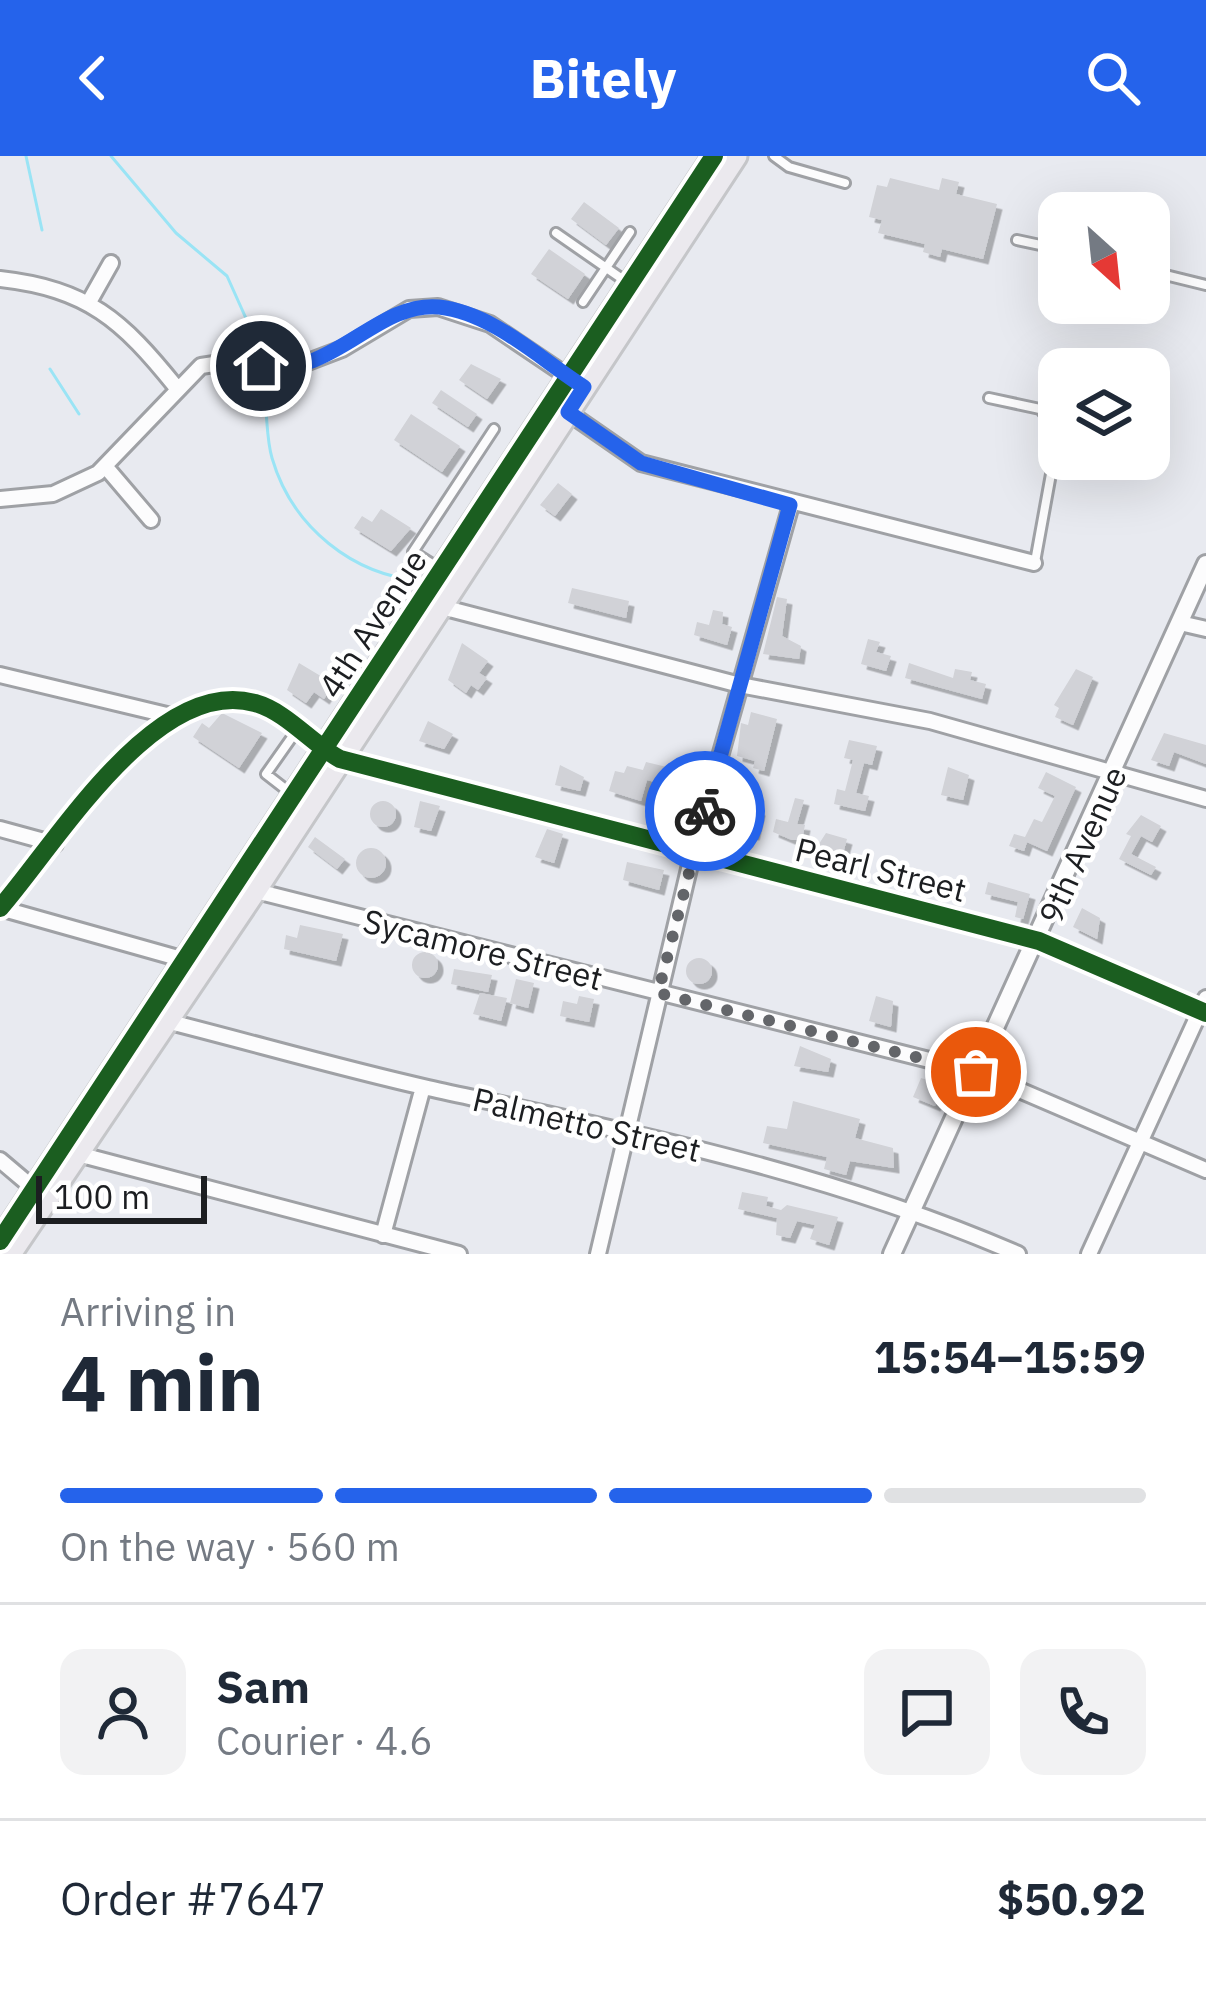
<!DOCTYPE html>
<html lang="en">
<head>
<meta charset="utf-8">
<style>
  :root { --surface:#fff; --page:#f2f2f3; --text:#1f2937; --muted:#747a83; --line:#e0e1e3; --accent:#2563eb }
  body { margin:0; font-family:"IBM Plex Sans",sans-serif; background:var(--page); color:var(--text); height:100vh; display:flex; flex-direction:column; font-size:45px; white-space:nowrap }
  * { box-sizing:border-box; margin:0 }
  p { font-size:39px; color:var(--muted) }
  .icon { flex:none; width:66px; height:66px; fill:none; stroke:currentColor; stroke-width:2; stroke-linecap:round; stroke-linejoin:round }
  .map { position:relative; height:1098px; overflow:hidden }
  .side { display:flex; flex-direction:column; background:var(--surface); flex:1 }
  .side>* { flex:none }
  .needle { width:78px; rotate:153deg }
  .buttons { position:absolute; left:1038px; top:36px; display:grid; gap:24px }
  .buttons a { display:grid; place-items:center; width:132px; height:132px; border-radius:24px; background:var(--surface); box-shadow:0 12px 48px #0002; font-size:60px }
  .scale { position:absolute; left:36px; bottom:30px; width:171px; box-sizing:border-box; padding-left:12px; border:6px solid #1c1e21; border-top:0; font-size:33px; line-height:42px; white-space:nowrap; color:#1c1e21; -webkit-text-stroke:9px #fff; paint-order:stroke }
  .pin { position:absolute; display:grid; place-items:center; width:102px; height:102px; color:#fff; margin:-51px; border:6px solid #fff; border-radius:50%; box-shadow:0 3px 12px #0007 }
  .courier { position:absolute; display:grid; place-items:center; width:120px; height:120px; margin:-60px; border:9px solid #2563eb; border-radius:50%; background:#fff; color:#222; box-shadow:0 3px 15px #0007 }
  .overview em { font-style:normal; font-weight:800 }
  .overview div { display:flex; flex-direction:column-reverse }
  .overview { display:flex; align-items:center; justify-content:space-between; height:204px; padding:0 60px }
  h1 { font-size:78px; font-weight:800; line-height:90px }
  .bar { display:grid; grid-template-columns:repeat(4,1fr); gap:18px 12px; align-content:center; height:144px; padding:0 60px }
  .bar i { height:15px; border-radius:9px; background:var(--line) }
  .bar .on { background:var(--accent) }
  .bar p { grid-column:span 4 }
  .line { display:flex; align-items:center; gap:30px; padding:0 60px; border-top:3px solid var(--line) }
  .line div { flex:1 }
  .round { display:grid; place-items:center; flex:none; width:126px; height:126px; border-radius:24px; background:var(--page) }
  header { display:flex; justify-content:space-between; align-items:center; height:156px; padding:0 60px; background:var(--accent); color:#fff; font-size:54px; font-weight:800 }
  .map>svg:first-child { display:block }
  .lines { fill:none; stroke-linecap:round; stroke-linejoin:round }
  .stream { stroke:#9ae4f5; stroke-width:3 }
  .building { fill:#d1d2d7; filter:url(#shadow) }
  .service-casing { stroke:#9fa1a5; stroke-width:14 }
  .minor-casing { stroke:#9fa1a5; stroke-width:20 }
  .tertiary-casing { stroke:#9fa1a5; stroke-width:22 }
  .primary-casing { stroke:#c5c6c9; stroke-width:27 }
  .service { stroke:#fcfcfd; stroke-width:8 }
  .minor { stroke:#fcfcfd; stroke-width:14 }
  .tertiary { stroke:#fcfcfd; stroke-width:16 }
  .primary { stroke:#ebe9ee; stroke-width:21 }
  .cycleway-casing { stroke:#fff; stroke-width:26 }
  .cycleway { stroke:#1b5e20; stroke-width:18 }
  .done { stroke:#636569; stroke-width:12; stroke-dasharray:0 21.6 }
  .route { stroke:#2563eb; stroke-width:15 }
  .labels { text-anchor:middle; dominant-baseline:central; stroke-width:9; stroke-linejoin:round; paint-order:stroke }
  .street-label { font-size:33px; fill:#1c1e21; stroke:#fff }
</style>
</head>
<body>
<header><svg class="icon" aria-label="back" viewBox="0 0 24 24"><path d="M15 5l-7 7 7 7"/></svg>Bitely<svg class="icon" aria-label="search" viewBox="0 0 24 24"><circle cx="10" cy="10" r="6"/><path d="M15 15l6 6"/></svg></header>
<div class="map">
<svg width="1206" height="1098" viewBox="0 0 1206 1098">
  <defs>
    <filter id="shadow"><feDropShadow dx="5.5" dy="5.5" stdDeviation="0" flood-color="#0004"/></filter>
  </defs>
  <rect width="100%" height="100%" fill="#e8eaf0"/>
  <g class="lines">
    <!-- stream -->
    <path class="stream" d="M26,0L42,74
      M111,0L176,77L227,120L257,187
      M50,213L79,258
      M258,220C270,248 264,274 272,302C292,371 353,420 423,425"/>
  </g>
  <!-- building -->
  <path class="building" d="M890,22L939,34L942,22L959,26L956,38L997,48L983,103L942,93L940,101L923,96L925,88L878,77L882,64L869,61L877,29L887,31Z
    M584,46L619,72L606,89L571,63Z
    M549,93L585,118L568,143L531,118Z
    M471,208L501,223L487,243L459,224Z
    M441,234L477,258L468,271L432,247Z
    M411,258L460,290L442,316L394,284Z
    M558,327L572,338L555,360L540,349Z
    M381,353L411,372L391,395L354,372L362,360L372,366Z
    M572,432L629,445L626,462L568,447Z
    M777,441L787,443L782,480L801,490L799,503L763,498Z
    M713,454L723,456L722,468L732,471L727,489L694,479L697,466L709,469Z
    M868,483L880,486L876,496L891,500L886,515L861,508Z
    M462,487L488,505L479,517L487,522L478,534L471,529L466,537L448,524Z
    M299,507L334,528L324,543L314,536L306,547L287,534Z
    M909,507L953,522L955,513L972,516L970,524L986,528L982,543L905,522Z
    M1076,513L1093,521L1073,569L1055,561L1059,552L1054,549Z
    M751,556L777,563L764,615L753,612L755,605L737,600L741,567L748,569Z
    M222,557L262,577L239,612L193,581L202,567L209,572Z
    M428,565L453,578L444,593L419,585Z
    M1164,577L1206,589V608L1174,596L1169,610L1151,604Z
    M849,584L877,590L872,609L864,607L856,637L869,640L865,655L834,648L837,633L845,635L853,604L844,602Z
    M646,606L671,612L666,629L647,624L641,645L609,635L615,615L624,617L627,610L643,614Z
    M560,609L584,621L580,635L555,629Z
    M948,611L969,619L963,644L941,639Z
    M1046,616L1076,631L1047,695L1027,686L1024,695L1009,690L1014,678L1025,681L1034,663L1042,666L1055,640L1038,632Z
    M673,630L697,636L688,669L673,666L678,645L670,643Z
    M795,642L804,644L797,668L805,669L802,684H792L773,676L776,663L788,666Z
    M420,645L440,650L431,675L414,671Z
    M370 658a13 13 0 1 1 26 0a13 13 0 1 1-26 0Z
    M746,651L760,654L754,679L725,671L723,683L711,680L717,655L744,661Z
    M1141,659L1161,670L1152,686L1141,680L1131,698L1156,711L1151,719L1119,703L1131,680L1126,678Z
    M547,673L563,678L554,707L535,701Z
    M826,677L847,683L842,701L815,694Z
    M315,681L345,703L337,713L308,691Z
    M356 707a15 15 0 1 1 30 0a15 15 0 1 1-30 0Z
    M627,706L664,714L659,734L623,724Z
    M988,726L1030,738L1023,763L1015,761L1018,746L985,738Z
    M1082,752L1100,762L1097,783L1073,771Z
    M300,769L343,778L336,805L284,793L286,779L297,782Z
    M412 809a13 13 0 1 1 26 0a13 13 0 1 1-26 0Z
    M686 815a13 13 0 1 1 26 0a13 13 0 1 1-26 0Z
    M454,813L492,819L488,836L451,828Z
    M516,823L534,827L528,852L510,847Z
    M480,837L507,842L501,865L473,858Z
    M579,840L594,843L589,866L560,860L563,845L577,848Z
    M876,840L893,845L891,871L869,865Z
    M800,890L831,903L828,916L794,910Z
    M921,922L944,929L935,950L913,941Z
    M793,945L860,963L855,982L893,992L894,1012L850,1005L846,1019L824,1013L827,1001L763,987L767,970L787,973Z
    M742,1036L768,1041L766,1050L781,1054L787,1049L838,1061L829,1089L810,1083L815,1069L797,1065L790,1082L776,1079L777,1062L738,1053Z"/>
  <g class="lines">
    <defs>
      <path id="service" d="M774,0L789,11L845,27
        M556,77L628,127
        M1017,84L1059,93
        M1149,115L1206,129
        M583,146L630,76
        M989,242L1040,253L1059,274L1035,406
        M440,413L413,396L494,273
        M293,639L266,618L297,574"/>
      <path id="minor" d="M0,123C88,133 122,164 176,231
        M89,146L111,107
        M566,255L641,307L1034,407
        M105,310L151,364
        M0,343L53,338L98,317L201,210L234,205L287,214L342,193L409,153L438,151L490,168L573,224
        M438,450L740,529L930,565L1206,643
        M1180,467L1206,473
        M0,519L171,560
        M0,673L55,688
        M252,734L977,916L1206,1014
        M0,752C56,688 156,519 255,547C287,556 312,588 340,603L1039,785L1206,857
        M0,752L192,806
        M162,864C250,886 339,912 428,932C628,976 830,1016 1018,1098
        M74,997L459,1098
        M0,1004L39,1037
        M383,1079L423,931
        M598,1098L693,696L791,349
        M1089,1098L1206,842"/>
      <path id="tertiary" d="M892,1098L1206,408"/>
      <path id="primary" d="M0,1085L714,0
        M10,1098L255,735L736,0"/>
    </defs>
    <!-- service casing -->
    <use href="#service" class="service-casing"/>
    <!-- minor casing -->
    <use href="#minor" class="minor-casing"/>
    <!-- tertiary casing -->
    <use href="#tertiary" class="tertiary-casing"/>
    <!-- primary casing -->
    <use href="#primary" class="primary-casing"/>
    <!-- service -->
    <use href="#service" class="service"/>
    <!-- minor -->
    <use href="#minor" class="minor"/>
    <!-- tertiary -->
    <use href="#tertiary" class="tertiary"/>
    <!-- primary -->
    <use href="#primary" class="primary"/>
    <defs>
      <path id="cycleway" d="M0,752C56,688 156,519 255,547C287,556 312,588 340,603L1039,785L1206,857
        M0,1085L714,0"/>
    </defs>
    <!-- cycleway casing -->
    <use href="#cycleway" class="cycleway-casing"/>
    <!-- cycleway -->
    <use href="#cycleway" class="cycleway"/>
  </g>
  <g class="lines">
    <!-- done -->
    <path class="done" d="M705,655L658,837L976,916"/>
    <!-- route -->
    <path class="route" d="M261,210C333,223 376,145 439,151C493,157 540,203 584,231L568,256L641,307L790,349L705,655"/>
  </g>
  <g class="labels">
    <!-- street labels -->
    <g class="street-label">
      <text transform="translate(372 467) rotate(-57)">4th Avenue</text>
      <text transform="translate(1082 689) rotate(-66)">9th Avenue</text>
      <text transform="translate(881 713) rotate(14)">Pearl Street</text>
      <text transform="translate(483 793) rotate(14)">Sycamore Street</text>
      <text transform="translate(587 968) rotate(13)">Palmetto Street</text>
    </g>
  </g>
</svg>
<div class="buttons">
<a><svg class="needle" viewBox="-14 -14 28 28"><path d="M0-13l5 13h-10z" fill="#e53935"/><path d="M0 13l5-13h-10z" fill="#747a83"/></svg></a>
<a><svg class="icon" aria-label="layers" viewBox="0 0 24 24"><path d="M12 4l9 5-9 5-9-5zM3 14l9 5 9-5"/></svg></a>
</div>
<div class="scale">100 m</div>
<div class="pin" style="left:976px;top:916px;background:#ea580c"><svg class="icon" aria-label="bag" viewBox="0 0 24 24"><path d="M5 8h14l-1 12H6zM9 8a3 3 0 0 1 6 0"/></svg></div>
<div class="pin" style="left:261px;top:210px;background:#1f2937"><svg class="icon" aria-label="home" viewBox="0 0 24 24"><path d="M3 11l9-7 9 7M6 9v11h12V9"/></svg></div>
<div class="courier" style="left:705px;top:655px"><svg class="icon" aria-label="bike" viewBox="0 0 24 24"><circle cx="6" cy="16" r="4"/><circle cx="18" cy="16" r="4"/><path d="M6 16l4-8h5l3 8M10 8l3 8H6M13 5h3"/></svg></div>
</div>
<section class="side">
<div class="overview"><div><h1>4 min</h1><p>Arriving in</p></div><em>15:54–15:59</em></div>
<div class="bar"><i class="on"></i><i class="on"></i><i class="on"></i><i></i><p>On the way · 560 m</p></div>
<div class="line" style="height:216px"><a class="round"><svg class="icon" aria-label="person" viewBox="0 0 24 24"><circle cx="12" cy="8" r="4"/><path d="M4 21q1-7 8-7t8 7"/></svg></a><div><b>Sam</b><p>Courier · 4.6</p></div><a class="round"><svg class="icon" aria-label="chat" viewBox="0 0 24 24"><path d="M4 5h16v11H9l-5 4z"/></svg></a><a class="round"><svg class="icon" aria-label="phone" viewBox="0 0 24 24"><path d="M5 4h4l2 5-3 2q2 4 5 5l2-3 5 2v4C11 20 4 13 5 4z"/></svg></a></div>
<div class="line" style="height:156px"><div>Order #7647</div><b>$50.92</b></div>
</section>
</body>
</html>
